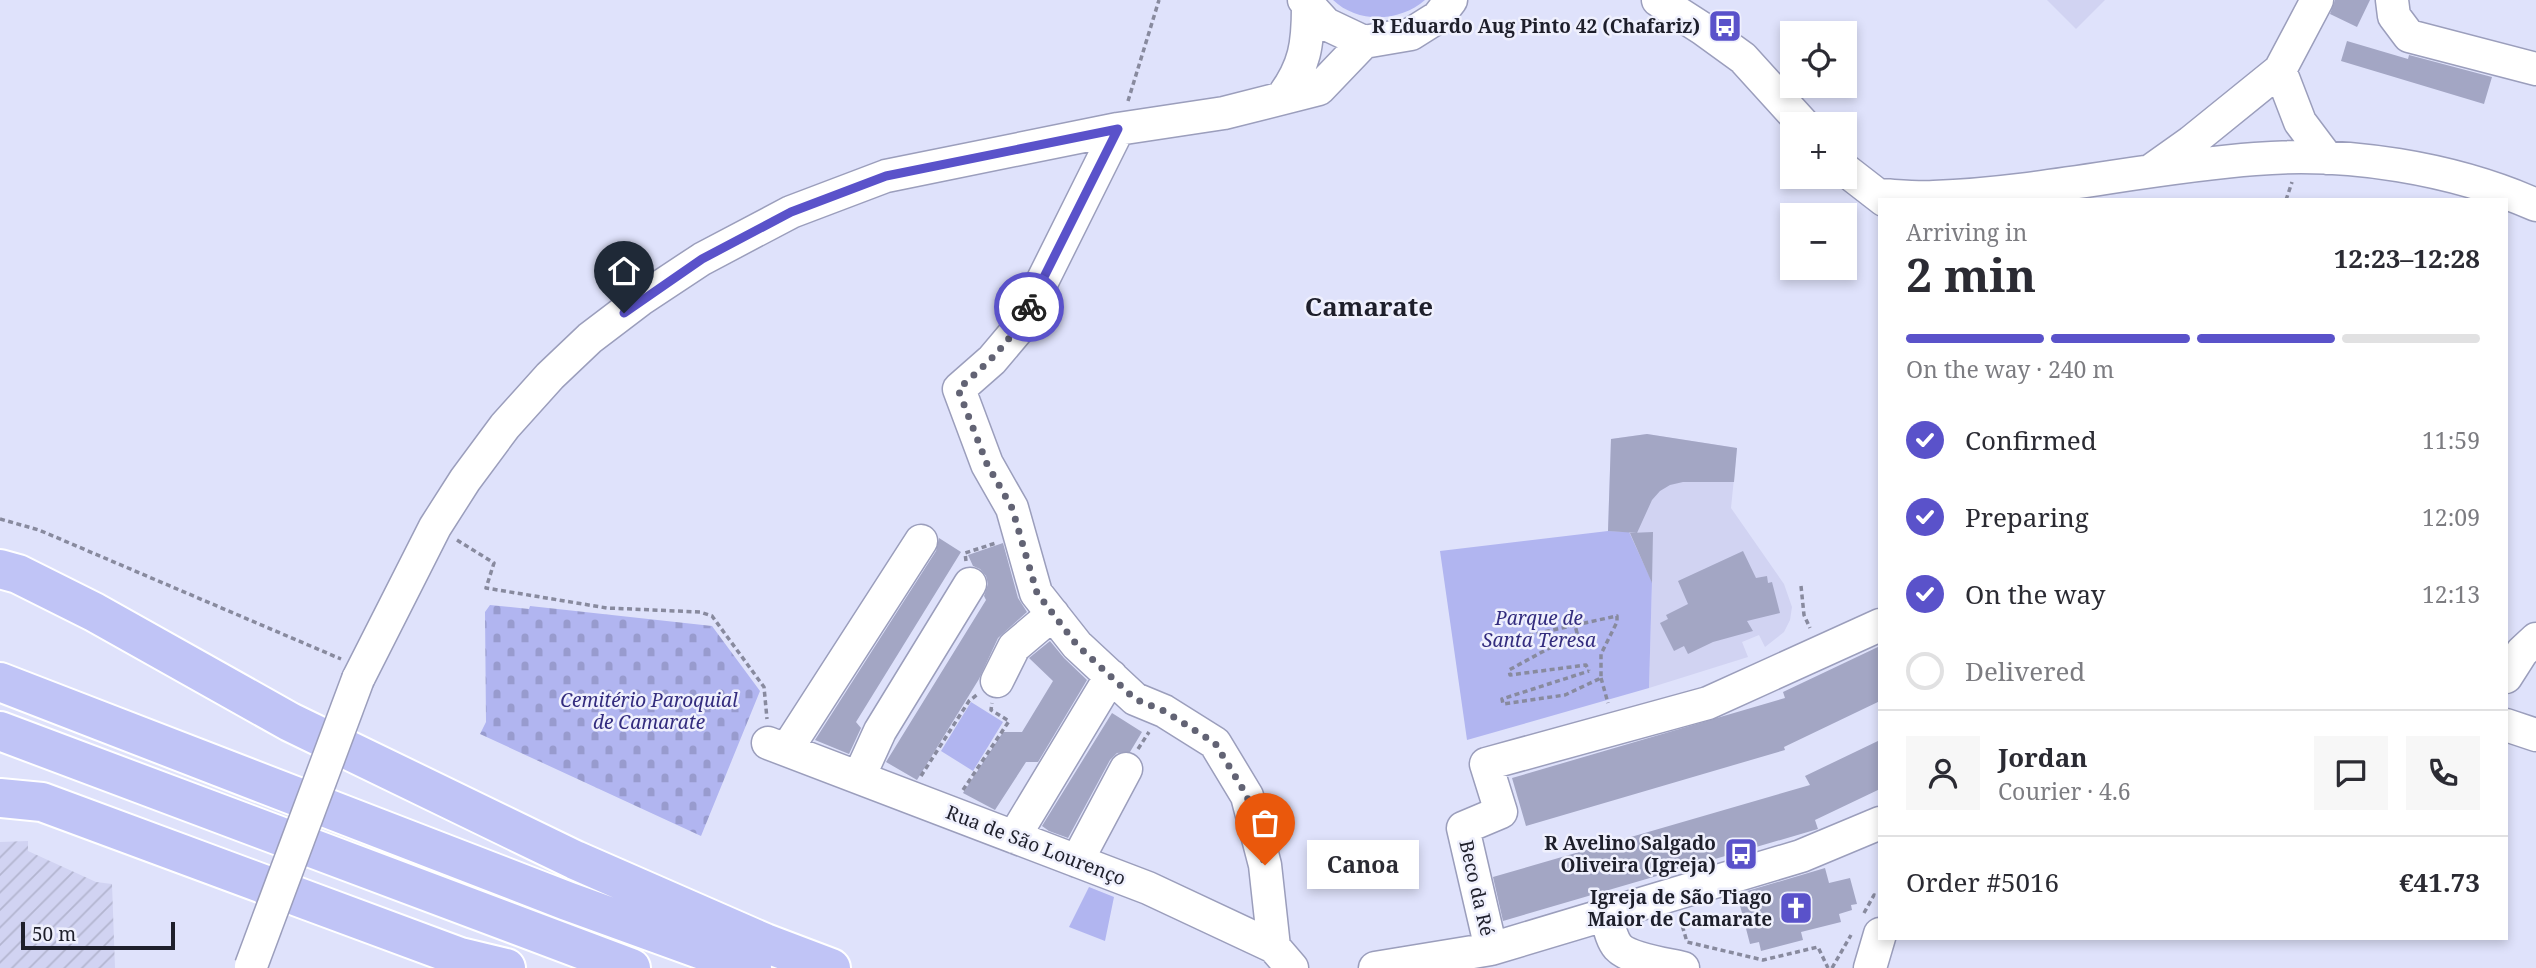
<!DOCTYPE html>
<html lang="en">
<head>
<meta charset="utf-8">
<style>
  :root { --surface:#fff; --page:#f7f7f7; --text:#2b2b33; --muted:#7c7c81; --line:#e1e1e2; --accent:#5a52ca }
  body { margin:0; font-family:"Noto Serif",serif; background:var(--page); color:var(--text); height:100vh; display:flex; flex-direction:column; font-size:26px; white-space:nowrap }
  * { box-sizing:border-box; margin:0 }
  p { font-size:23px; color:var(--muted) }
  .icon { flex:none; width:38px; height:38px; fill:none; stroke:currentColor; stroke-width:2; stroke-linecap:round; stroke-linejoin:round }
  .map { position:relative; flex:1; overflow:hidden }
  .side { position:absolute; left:1878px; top:198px; width:630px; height:742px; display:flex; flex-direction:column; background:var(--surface); border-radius:0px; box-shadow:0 4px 10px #0003 }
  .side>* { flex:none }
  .tools { position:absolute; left:1780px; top:21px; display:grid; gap:14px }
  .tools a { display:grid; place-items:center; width:77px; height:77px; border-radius:0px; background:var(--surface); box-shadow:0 4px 10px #0003; font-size:35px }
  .scale { position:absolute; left:21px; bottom:18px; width:154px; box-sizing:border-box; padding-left:7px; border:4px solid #1e1f2b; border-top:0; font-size:19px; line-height:24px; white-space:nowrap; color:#1e1f2b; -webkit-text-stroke:5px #eff0fd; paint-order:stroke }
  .pin { position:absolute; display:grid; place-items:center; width:60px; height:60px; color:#fff; margin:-72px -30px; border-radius:50% 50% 50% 0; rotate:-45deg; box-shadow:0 0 7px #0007 }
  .pin .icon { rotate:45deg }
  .courier { position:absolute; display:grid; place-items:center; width:70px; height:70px; margin:-35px; border:5px solid #5a52ca; border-radius:50%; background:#fff; color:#222; box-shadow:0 2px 9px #0007 }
  .bubble { position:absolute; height:49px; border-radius:0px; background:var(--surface); box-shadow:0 4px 10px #0003; font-size:23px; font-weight:700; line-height:49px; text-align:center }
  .summary em { font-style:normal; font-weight:700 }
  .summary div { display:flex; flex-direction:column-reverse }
  .summary { display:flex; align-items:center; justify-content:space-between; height:119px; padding:0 28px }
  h1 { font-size:46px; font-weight:700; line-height:52px }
  .bar { display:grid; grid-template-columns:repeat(4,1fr); gap:10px 7px; align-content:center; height:84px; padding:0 28px }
  .bar i { height:9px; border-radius:5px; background:var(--line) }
  .bar .current { background:var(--accent) }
  .bar p { grid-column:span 4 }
  .line { display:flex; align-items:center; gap:18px; padding:0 28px; border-top:2px solid var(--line) }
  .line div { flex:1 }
  .round { display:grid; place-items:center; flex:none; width:74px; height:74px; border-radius:0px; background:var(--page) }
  ol { padding:0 28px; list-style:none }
  li { display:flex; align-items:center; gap:21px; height:77px }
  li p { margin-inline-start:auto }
  li .icon { padding:7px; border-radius:50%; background:var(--accent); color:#fff; stroke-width:4 }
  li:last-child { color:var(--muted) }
  li i { width:38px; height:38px; border:4px solid var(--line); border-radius:50% }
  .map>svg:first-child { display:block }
  .built { fill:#d1d3f2 }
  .industrial { fill:url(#industrial-furrows) }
  .green { fill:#b1b5f0 }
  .cemetery { fill:url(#cemetery-stones) }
  .building { fill:#a3a6c4 }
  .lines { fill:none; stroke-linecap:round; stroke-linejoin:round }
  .minor-casing { stroke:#9b9ebc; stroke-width:35 }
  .highway-casing { stroke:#fff; stroke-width:42 }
  .path { stroke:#888a9e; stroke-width:3.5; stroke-dasharray:5 3.5; stroke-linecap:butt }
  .minor { stroke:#fff; stroke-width:32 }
  .highway { stroke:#c0c4f6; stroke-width:38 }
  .minor-bridge-casing { stroke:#9b9ebc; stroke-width:35; stroke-linecap:butt }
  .minor-bridge { stroke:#fff; stroke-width:32 }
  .done { stroke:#626374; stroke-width:7; stroke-dasharray:0 12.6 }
  .route { stroke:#5a52ca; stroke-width:9 }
  .labels { text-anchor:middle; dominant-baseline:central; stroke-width:5; stroke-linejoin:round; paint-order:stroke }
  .poi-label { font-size:19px; font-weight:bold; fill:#1e1f2b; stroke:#eff0fd; text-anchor:end }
  .park-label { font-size:19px; font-style:italic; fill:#332c7e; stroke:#eff0fd }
  .street-label { font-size:19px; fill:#1e1f2b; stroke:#eff0fd }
  .district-label { font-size:26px; font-weight:bold; fill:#1e1f2b; stroke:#eff0fd }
</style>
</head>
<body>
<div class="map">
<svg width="2536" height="968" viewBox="0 0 2536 968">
  <defs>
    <pattern id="industrial-furrows" width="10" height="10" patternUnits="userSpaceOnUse" patternTransform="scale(1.75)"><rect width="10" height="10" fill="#d1d3f2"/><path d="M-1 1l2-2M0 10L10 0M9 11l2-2" fill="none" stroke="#b3b5d0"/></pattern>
    <pattern id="cemetery-stones" width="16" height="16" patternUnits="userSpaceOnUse" patternTransform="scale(1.75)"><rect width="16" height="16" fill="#b1b5f0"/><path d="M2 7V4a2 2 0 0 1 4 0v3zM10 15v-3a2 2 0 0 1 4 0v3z" fill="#989bce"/></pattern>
  </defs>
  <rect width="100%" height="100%" fill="#dfe2fb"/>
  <!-- built -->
  <path class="built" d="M2047,0H2105L2076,29Z
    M1647,434L1737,448L1731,508L1784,584L1792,607L1790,620L1784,632L1765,647L1759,635L1742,642L1748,657L1649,688L1652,582L1608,531L1611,439Z"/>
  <!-- industrial -->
  <path class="industrial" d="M28,841V851L96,882L112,884L115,968H0V842Z"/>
  <!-- green -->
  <path class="green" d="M1333,0H1425C1400,22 1358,24 1333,0Z
    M1608,531L1629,532L1652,582L1649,688L1467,740L1440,551Z
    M971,702L1003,722L973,771L941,751Z
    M1089,887L1114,897L1105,941L1069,927Z"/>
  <!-- cemetery -->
  <path class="cemetery" d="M490,605L529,609L530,606L712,626L760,691L701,836L480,734L486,722L485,612Z"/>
  <!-- building -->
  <path class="building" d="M2335,0H2370L2357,27L2330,14Z
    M2347,41L2408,59L2409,55L2492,77L2484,104L2341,61Z
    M1647,434L1737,448L1734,482H1683L1670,485L1660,491L1652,500L1637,533L1608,531L1611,439Z
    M1653,532L1652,583L1630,533Z
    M939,538L961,552L856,722L861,728L849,754L815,740L936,551Z
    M1003,543L1018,598L1027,612L998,638L979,679L917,780L886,762L986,600L984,596L988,584L986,576L980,569L973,566L968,555Z
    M1743,551L1756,578L1767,576L1768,583L1772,582L1780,613L1747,621L1753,631L1713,642L1688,654L1684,646L1674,651L1660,623L1668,619L1666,615L1688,604L1678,581Z
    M1050,641L1064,658L1087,680L1038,762H1026L995,810L963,793L1003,732H1022L1053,681L1029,658Z
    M1880,646V701L1784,747L1785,750L1526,826L1512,778L1785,698L1783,692Z
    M1112,713L1142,732L1130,752L1117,753L1110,760L1068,838L1049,831L1042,826Z
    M1880,740V789L1815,820L1818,829L1503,921L1493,877L1810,785L1805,776Z
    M1825,868L1829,883L1850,878L1857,904L1851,905L1852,910L1839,914L1841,922L1801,932L1803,940L1761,951L1759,942L1750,944L1737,894Z"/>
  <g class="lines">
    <defs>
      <path id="minor" d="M1304,0L1326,24L1364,42L1411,34L1438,17L1451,0
        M1658,0L1703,29L1743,58L1803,124
        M2392,0L2394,16L2409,36L2536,69
        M2280,70L2300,122L2327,158
        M1283,96C1305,66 1308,44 1308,7
        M1118,129L1019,328L992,360L959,389L987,464L1012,508L1036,593L1077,645L1135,699L1164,711L1215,743L1247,796L1265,865L1274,947
        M1844,169L1884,200
        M2153,169L2191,142L2280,70L2317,0
        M1880,195C1898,196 1916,198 1934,197C2041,193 2148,167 2255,159C2346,151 2453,168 2536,205
        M2506,677L2522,652L2536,639
        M358,679L435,527L465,480L505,426L550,376L590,338L640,300L702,259L791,212L886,176L1118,129L1224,113L1319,89L1364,42
        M997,681L1014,647L1053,614
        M2506,725L2536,735
        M768,743L1148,888L1274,947L1292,968
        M787,749L921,541
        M859,777L880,731L970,584
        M1014,837L1111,676
        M1077,861L1126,769
        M1606,915C1609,925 1611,939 1618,947C1629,959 1666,964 1683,968
        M1491,949L1463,828L1501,812L1486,764L1708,703L1880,625
        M1375,968L1491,949L1801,856L1880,823
        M1870,968L1880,934"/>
      <path id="highway" d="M0,569L18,574L94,612L290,722L575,860L765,943L831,968
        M0,682L567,901L752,968
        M0,731L631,968
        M0,798L42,802L460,957L506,968"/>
    </defs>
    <!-- minor casing -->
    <use href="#minor" class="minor-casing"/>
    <!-- highway casing -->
    <use href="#highway" class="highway-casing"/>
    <!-- path -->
    <path class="path" d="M1128,101L1159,0
      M2286,200L2292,182
      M0,519L39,530L341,659
      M457,540L494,563L486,588L607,608L700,612L712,616L764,687L767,719
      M966,561L965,553L996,543
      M1801,586L1804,615L1810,628
      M1575,625L1617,616V622L1601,654V678L1565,695L1503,704L1502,699L1589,671
      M1487,645L1575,625L1577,633L1509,670L1510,675L1586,665L1589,671
      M1601,678L1608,703
      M1138,749L1149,732
      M921,776L969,701L978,694
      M963,790L1009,721L991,710L992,703
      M1864,913L1874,895L1880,897
      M1680,918L1687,942L1763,960L1818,947L1828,968
      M1832,968L1851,935"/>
    <!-- minor -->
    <use href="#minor" class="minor"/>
    <!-- highway -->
    <use href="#highway" class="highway"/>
    <defs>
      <path id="minor-bridge" d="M251,966L358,679"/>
    </defs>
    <!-- minor-bridge casing -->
    <use href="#minor-bridge" class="minor-bridge-casing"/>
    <!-- minor-bridge -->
    <use href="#minor-bridge" class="minor-bridge"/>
  </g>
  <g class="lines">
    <!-- done -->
    <path class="done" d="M1029,307C1012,341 987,364 958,389L987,464L1012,508L1037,593L1077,645L1135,699L1164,711L1215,743L1247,796L1265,865"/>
    <!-- route -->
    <path class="route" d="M624,313L702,259L791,212L886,176L1118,129L1029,307"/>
  </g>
  <!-- icons -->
  <defs>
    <symbol id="bus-square" viewBox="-11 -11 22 22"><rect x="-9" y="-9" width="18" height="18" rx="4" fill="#5a52ca" stroke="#eff0fd"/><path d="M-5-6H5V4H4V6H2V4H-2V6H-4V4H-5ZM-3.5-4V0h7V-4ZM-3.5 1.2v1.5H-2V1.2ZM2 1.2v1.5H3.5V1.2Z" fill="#fff"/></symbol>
    <symbol id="church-square" viewBox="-11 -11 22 22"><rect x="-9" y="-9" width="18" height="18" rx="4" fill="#5a52ca" stroke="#eff0fd"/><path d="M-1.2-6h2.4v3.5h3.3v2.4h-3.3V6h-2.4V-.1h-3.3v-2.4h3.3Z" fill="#fff"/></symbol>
  </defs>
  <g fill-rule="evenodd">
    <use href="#bus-square" x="1706" y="7" width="38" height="38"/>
    <use href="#bus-square" x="1722" y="835" width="38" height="38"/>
    <use href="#church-square" x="1777" y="889" width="38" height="38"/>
  </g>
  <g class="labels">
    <!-- poi labels -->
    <g class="poi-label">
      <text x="1700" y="26">R Eduardo Aug Pinto 42 (Chafariz)</text>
      <text x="1716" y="843">R Avelino Salgado<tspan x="1716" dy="22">Oliveira (Igreja)</tspan></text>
      <text x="1772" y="897">Igreja de São Tiago<tspan x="1772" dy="22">Maior de Camarate</tspan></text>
    </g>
    <!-- park labels -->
    <g class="park-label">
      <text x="1539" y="618">Parque de<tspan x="1539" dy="22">Santa Teresa</tspan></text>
      <text x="649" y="700">Cemitério Paroquial<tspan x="649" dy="22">de Camarate</tspan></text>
    </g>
    <!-- street labels -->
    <g class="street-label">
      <text transform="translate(1036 845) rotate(21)">Rua de São Lourenço</text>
      <text transform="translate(1477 888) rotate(77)">Beco da Ré</text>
    </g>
    <!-- district labels -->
    <g class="district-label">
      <text x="1369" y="306">Camarate</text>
    </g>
  </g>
</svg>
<div class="tools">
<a><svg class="icon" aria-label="locate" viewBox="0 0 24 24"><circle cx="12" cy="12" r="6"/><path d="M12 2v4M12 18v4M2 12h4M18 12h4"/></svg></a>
<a>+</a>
<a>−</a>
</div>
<div class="scale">50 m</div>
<div class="pin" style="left:1265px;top:865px;background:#ea580c"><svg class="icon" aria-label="bag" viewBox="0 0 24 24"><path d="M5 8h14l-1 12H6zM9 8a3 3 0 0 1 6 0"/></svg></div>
<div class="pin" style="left:624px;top:313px;background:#1f2937"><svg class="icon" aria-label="home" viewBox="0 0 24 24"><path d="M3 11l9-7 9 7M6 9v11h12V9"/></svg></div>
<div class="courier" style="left:1029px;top:307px"><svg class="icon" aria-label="bike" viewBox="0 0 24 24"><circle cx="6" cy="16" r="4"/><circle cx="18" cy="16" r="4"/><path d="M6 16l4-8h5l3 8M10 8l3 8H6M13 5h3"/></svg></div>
<div class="bubble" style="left:1307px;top:840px;width:112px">Canoa</div>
<section class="side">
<div class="summary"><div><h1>2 min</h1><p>Arriving in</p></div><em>12:23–12:28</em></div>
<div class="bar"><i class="current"></i><i class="current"></i><i class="current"></i><i></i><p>On the way · 240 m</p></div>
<ol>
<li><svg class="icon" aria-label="check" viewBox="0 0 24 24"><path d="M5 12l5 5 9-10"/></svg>Confirmed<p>11:59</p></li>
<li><svg class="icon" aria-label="check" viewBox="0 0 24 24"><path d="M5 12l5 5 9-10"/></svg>Preparing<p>12:09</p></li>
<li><svg class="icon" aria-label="check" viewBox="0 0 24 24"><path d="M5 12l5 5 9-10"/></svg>On the way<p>12:13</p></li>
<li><i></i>Delivered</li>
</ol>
<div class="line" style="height:126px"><a class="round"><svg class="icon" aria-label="person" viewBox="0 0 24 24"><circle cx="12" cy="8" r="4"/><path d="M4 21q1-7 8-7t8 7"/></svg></a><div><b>Jordan</b><p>Courier · 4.6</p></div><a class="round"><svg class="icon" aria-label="chat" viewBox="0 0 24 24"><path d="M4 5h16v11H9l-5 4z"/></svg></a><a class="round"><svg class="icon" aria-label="phone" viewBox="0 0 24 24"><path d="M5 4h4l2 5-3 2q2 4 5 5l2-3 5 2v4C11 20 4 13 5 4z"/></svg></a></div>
<div class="line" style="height:91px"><div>Order #5016</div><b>€41.73</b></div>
</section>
</div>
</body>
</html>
